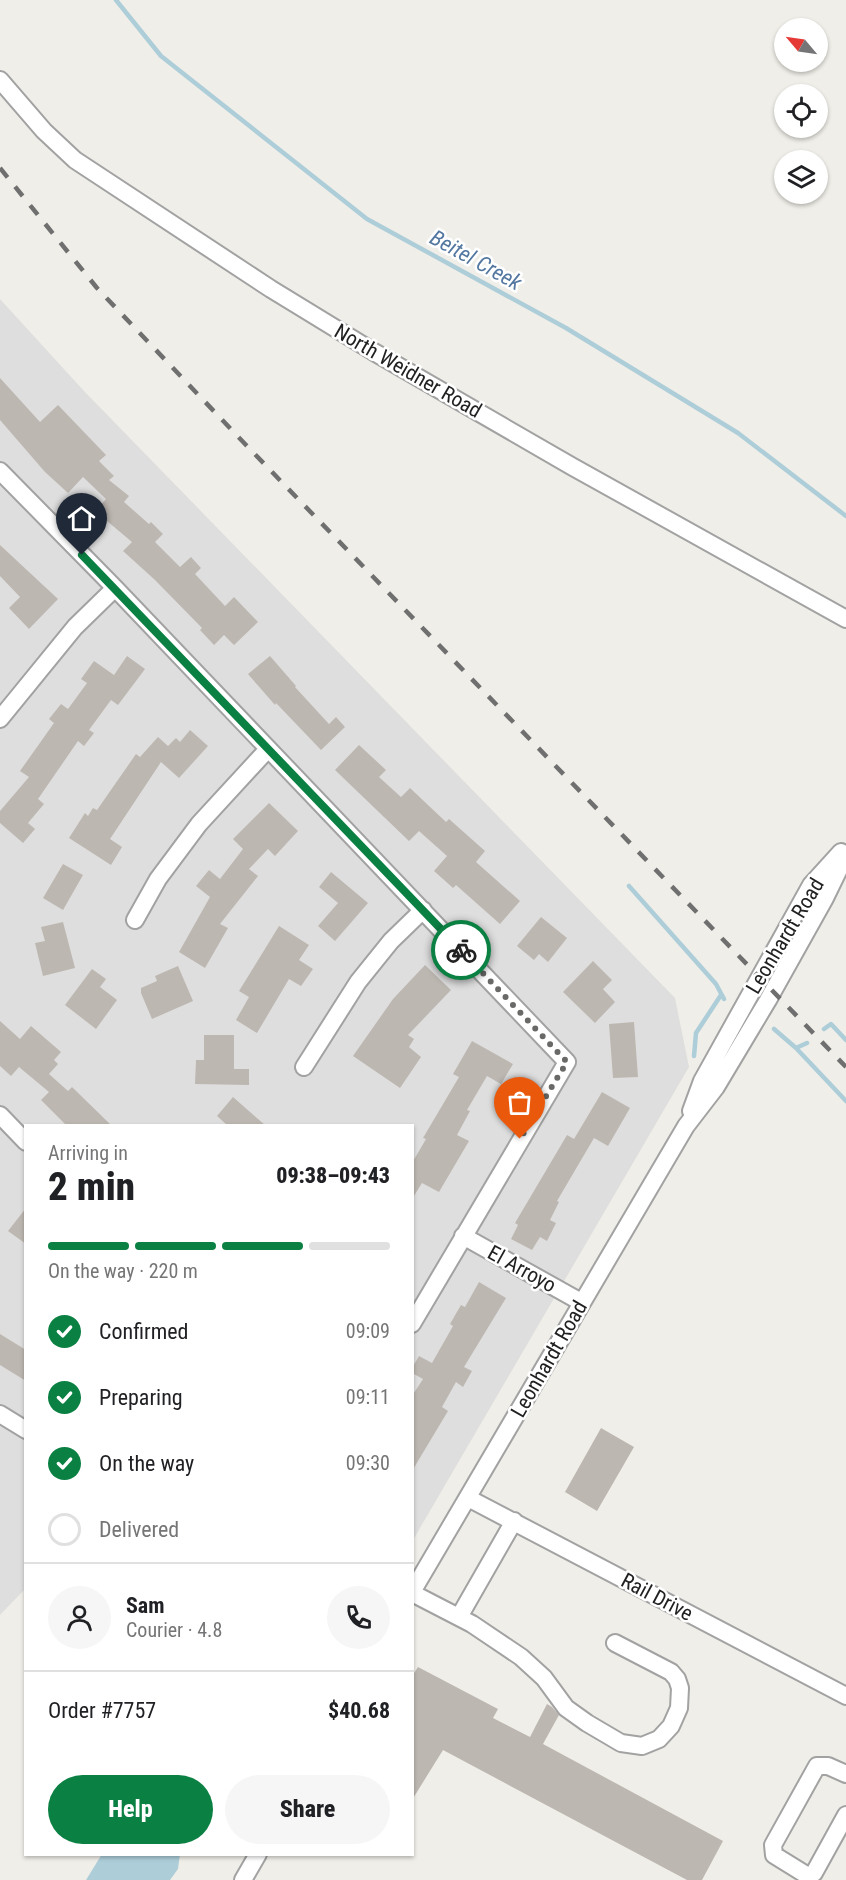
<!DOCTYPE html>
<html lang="en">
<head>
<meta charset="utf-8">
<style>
  :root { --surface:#fff; --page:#f6f6f6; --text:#202124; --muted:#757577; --line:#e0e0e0; --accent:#0b8043 }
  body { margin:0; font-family:"Roboto Condensed",sans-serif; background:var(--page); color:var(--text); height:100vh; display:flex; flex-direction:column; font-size:22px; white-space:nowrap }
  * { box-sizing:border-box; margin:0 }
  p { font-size:20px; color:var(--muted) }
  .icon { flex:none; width:33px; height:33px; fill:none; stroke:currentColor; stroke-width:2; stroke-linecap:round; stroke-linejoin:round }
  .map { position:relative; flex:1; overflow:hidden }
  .side { position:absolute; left:24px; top:1124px; width:390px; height:732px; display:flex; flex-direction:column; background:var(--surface); border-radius:0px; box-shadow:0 2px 4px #0004 }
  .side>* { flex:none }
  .needle { width:39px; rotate:299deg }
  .fabs { position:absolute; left:774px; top:18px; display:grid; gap:12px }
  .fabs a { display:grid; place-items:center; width:54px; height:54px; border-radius:50%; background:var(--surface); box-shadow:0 2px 4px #0004; font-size:30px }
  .pin { position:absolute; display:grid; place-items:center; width:51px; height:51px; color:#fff; margin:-62px -26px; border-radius:50% 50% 50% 0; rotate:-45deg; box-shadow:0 0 6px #0007 }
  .pin .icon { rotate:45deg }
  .courier { position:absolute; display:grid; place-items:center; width:60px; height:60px; margin:-30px; border:4px solid #0b8043; border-radius:50%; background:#fff; color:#222; box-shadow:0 2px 8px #0007 }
  .head em { font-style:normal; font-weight:800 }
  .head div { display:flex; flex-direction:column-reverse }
  .head { display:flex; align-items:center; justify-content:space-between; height:102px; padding:0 24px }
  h1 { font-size:39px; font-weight:800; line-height:45px }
  .bar { display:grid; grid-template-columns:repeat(4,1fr); gap:9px 6px; align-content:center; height:72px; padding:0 24px }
  .bar i { height:8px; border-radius:4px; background:var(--line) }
  .bar .selected { background:var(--accent) }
  .bar p { grid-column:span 4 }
  .line { display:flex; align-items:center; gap:15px; padding:0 24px; border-top:2px solid var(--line) }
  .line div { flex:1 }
  .round { display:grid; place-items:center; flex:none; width:63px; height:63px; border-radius:32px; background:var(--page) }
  ol { padding:0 24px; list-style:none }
  li { display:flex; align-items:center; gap:18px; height:66px }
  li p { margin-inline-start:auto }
  li .icon { padding:6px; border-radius:50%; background:var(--accent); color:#fff; stroke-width:4 }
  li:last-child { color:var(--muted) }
  li i { width:33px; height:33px; border:3px solid var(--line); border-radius:50% }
  .cta { display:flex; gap:12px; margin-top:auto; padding:12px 24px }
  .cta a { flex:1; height:69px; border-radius:36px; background:var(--accent); color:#fff; font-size:24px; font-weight:800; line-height:69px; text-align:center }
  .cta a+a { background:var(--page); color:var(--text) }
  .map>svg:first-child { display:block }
  .residential { fill:#dfdede }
  .water { fill:#adced9 }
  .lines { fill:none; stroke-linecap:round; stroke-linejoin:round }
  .stream { stroke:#adced9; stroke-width:4.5 }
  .building { fill:#bdb7b1 }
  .minor-casing { stroke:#a2a2a2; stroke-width:20 }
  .minor { stroke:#fff; stroke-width:16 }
  .rail { stroke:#6f6f6f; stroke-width:4.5; stroke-dasharray:12 12; stroke-linecap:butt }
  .done { stroke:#696967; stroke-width:6; stroke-dasharray:0 10.8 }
  .route { stroke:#0b8043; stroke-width:8 }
  .labels { text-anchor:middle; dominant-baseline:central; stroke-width:5; stroke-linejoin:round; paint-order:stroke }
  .street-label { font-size:21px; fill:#212121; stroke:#fff }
  .water-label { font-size:22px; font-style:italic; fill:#5377a0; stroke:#fff }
</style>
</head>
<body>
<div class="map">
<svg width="846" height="1880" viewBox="0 0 846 1880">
  <rect width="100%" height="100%" fill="#f0eee8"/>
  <!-- residential -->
  <path class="residential" d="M0,299L84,391L675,998L689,1067L413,1540L412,1125H26V1588L0,1615Z"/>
  <!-- water -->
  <path class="water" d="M102,1854H180L178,1869L170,1880H86Z"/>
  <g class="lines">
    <!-- stream -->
    <path class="stream" d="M116,0L161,56L367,219L566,328L738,433L846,516
      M629,886L716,984L724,999
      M774,1029L796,1048L846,1101
      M824,1029L831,1024L846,1040
      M796,1048L807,1043
      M694,1056L696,1033L721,995"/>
  </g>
  <!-- building -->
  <path class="building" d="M0,378L40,422L58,405L106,455L99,461L114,476L109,480L129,496L124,502L149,524L151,522L163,534L155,542L180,567L191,557L201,568L195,574L225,606L234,597L258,622L234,645L224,635L214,645L200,630L202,628L155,580L123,551L132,542L107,521L103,526L91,516L106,499L83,477L68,493L45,472L0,420Z
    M0,545L58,599L29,629L9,608L20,597L0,576Z
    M127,656L145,669L118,705L111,700L89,730L94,733L84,746L78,741L38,799L44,804L28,823L35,829L23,843L0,823V811L29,777L20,771L54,723L49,719L61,704L68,709L87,683L81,679L94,661L114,675Z
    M270,656L296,686L295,687L329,724L336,717L345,727L321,750L276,703L275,705L248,674Z
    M190,730L208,746L179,778L161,762L110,839L122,847L111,865L69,838L85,813L88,816L93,808L97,810L136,754L140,757L158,737L168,746L176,738L180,742Z
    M359,745L386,770L379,777L401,797L410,788L446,822L449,819L485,851L476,862L520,901L500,924L456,885L453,888L434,871L447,856L419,831L409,841L335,770Z
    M269,803L298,831L275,856L268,849L249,869L258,876L220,924L228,928L205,968L179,952L210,897L196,886L209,870L220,879L243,849L233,839Z
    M63,864L83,875L63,910L43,898Z
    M331,872L368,903L335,941L318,926L338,903L319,887Z
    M541,917L567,938L548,962L539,954L534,960L517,946Z
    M63,922L75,968L43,976L35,943L45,941L41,927Z
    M279,926L309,945L299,960L313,969L301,986L289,979L257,1033L236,1020L249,997L239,991Z
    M593,961L612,980L603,989L615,1002L595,1023L563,992Z
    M425,965L451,990L408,1035L414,1039L409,1047L421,1057L400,1088L353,1056L393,999Z
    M178,966L193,1001L152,1019L141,993V988L157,981L155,976Z
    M92,969L106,979L100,987L117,1000L96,1029L65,1005Z
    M0,1021L20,1039L31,1026L61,1052L54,1060L58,1064L49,1074L68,1091L72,1087L111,1125H66L41,1100L49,1092L19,1067L11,1076L0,1066Z
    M634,1022L638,1077L613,1078L609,1024Z
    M204,1035H234V1069H249V1085L195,1084L196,1060H204Z
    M472,1041L513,1064L501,1084L487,1076L467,1110L470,1111L457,1135L469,1141L439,1192L422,1183L412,1199V1163L426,1139L423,1138L459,1077L453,1074Z
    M602,1092L630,1108L608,1146L594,1138L557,1201L559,1202L550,1220L556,1223L547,1241L540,1237L532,1250L511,1239L518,1225L515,1223L567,1135L574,1139Z
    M233,1097L265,1125H227L217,1116Z
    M26,1208V1244L8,1231Z
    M479,1282L506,1298L464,1367L472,1371L463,1387L456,1382L442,1407L448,1411L412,1471V1396L423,1379L412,1373V1368L419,1356L432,1363L453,1326L450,1324L461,1305L465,1307Z
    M0,1334L26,1350V1381L0,1365Z
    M601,1428L634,1447L597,1511L565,1492Z
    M418,1667L498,1709L493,1718L530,1737L547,1704L552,1707L559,1715L543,1744L723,1841L702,1880H687L443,1750L412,1800V1676Z"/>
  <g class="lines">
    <defs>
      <path id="minor" d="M0,80L44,131L75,160L271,289L374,352L573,467L846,619
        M0,471L115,588L567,1062L412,1324
        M0,719L75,627L115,588
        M135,920L158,879L199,824L268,749
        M304,1067L358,982L391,941L423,910
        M691,1111L702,1081L811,885L841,852
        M0,1115L26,1142
        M463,1236L581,1302
        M0,1414L26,1430
        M468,1498L846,1696
        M412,1592L686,1126L716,1087L768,1000L825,898L846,855
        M412,1593L472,1624L521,1657L544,1678L566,1708L587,1723L621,1743L642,1746L659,1739L671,1726L679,1708L680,1688L677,1679L671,1672L615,1643
        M459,1617L514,1521
        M846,1774L828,1766H817L773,1845L774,1855L808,1876L814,1873L846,1815
        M243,1880L258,1854"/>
    </defs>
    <!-- minor casing -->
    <use href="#minor" class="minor-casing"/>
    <!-- minor -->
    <use href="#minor" class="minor"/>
    <!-- rail -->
    <path class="rail" d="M0,168L97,288L246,445L846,1067"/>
  </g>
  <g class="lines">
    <!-- done -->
    <path class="done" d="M461,950L567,1062L520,1139"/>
    <!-- route -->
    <path class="route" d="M82,555L461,950"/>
  </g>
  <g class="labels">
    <!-- street labels -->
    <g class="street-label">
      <text transform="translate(408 371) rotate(30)">North Weidner Road</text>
      <text transform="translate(785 936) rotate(-59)">Leonhardt Road</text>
      <text transform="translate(522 1269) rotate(29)">El Arroyo</text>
      <text transform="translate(549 1359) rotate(-60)">Leonhardt Road</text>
      <text transform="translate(657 1597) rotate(28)">Rail Drive</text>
    </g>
    <!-- water labels -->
    <g class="water-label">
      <text transform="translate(476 260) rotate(29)">Beitel Creek</text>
    </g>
  </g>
</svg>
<div class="fabs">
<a><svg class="needle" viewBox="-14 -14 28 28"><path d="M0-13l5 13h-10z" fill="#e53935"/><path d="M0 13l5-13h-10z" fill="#757577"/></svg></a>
<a><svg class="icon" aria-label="locate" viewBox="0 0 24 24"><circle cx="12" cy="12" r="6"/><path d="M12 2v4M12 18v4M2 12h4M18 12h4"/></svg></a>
<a><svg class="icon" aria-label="layers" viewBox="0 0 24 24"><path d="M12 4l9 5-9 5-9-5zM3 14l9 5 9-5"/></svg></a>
</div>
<div class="pin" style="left:520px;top:1139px;background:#ea580c"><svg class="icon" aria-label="bag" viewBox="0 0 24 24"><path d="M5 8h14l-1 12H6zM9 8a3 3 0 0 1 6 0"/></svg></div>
<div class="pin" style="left:82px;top:555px;background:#1f2937"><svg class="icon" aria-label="home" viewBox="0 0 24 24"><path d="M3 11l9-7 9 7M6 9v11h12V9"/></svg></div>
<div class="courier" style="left:461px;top:950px"><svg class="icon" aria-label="bike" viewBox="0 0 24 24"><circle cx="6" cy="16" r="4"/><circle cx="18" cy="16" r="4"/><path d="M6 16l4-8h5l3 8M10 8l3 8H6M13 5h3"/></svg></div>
<section class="side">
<div class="head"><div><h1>2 min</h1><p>Arriving in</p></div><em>09:38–09:43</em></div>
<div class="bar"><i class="selected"></i><i class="selected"></i><i class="selected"></i><i></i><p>On the way · 220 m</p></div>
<ol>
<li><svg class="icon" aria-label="check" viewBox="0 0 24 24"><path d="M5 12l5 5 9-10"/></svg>Confirmed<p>09:09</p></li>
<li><svg class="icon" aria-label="check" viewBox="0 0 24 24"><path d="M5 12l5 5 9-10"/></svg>Preparing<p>09:11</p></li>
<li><svg class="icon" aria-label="check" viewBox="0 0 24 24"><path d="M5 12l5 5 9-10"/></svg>On the way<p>09:30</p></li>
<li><i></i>Delivered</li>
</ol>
<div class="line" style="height:108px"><a class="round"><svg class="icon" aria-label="person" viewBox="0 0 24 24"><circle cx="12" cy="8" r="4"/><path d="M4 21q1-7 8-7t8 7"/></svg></a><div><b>Sam</b><p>Courier · 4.8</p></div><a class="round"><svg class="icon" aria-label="phone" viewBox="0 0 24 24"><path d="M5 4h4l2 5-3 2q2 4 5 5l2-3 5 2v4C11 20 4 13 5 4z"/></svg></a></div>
<div class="line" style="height:78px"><div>Order #7757</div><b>$40.68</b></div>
<div class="cta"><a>Help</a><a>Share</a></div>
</section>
</div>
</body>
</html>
